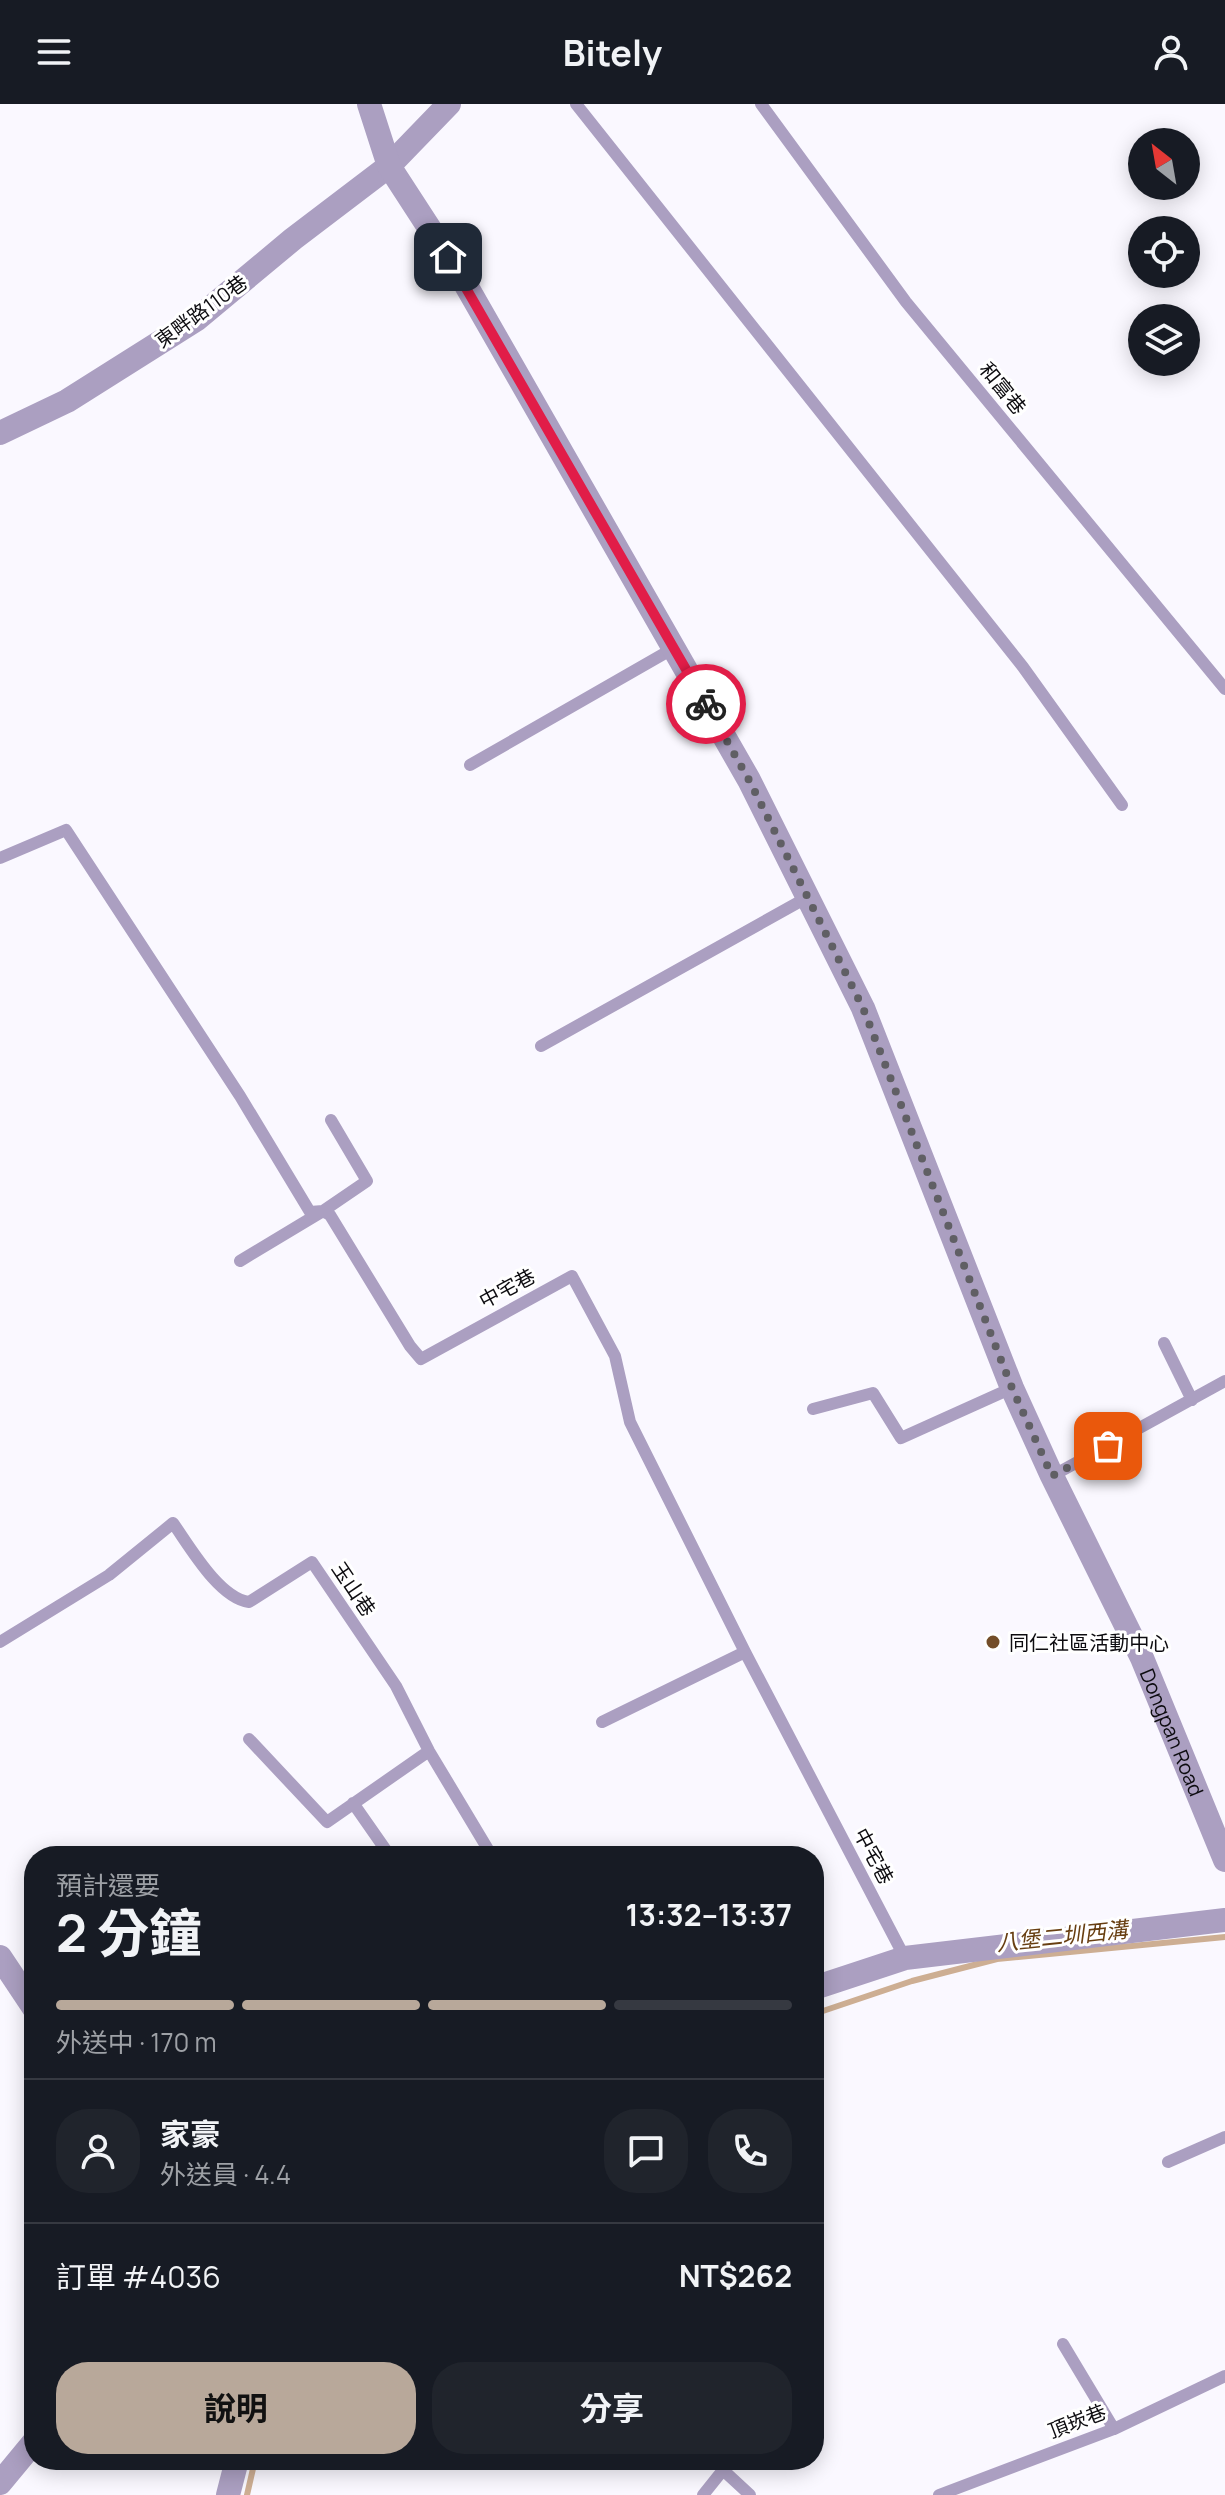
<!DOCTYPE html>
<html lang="zh-TW">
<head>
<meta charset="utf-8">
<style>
  :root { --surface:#171b24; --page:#20242c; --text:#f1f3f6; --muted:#9ea1a6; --line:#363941; --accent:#b8a89a }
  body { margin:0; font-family:Manrope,"Noto Sans TC",sans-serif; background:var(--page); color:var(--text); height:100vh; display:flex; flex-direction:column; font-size:30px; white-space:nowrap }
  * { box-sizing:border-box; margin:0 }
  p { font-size:26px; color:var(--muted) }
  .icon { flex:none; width:44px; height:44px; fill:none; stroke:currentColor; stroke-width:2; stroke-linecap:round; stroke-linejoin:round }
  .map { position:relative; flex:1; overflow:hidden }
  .sheet { position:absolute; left:24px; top:1742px; width:800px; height:624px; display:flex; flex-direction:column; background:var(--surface); border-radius:32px; box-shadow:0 4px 20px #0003 }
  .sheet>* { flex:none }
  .needle { width:52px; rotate:329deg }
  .tools { position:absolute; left:1128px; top:24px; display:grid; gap:16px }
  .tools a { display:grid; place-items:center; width:72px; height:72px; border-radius:50%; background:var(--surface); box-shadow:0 4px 20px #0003; font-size:40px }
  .pin { position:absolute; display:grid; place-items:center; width:68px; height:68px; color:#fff; margin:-34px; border-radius:16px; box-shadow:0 4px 12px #0006 }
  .courier { position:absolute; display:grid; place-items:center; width:80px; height:80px; margin:-40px; border:6px solid #e11d48; border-radius:50%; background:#fff; color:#222; box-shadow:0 2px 10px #0007 }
  .summary em { font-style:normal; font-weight:700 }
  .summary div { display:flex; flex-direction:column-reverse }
  .summary { display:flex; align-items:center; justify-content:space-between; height:136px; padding:0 32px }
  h1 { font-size:52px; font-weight:700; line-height:60px }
  .bar { display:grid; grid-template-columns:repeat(4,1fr); gap:12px 8px; align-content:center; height:96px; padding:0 32px }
  .bar i { height:10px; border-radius:6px; background:var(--line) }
  .bar .current { background:var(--accent) }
  .bar p { grid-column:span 4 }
  .line { display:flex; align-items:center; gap:20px; padding:0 32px; border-top:2px solid var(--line) }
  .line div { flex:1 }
  .round { display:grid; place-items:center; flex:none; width:84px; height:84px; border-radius:32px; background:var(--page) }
  .action { display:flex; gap:16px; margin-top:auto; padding:16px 32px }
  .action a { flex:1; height:92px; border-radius:32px; background:var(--accent); color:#111; font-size:32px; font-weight:700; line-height:92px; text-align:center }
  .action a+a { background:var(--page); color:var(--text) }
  header { display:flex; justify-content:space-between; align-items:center; height:104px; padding:0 32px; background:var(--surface); font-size:36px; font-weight:700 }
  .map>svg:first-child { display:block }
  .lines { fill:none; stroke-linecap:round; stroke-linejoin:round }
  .stream { stroke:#cdae93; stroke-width:6 }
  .service { stroke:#ab9fc1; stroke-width:12 }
  .minor { stroke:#ab9fc1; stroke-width:24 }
  .tertiary { stroke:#ab9fc1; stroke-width:24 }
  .done { stroke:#605f64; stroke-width:8; stroke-dasharray:0 14.4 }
  .route { stroke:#e11d48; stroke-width:10 }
  .poi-dot { fill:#734d29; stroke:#fff; stroke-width:3 }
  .labels { text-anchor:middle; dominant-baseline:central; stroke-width:6; stroke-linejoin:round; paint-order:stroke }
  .street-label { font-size:20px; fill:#0d0c10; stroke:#fff }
  .poi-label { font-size:20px; fill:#0d0c10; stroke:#fff; text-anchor:start }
  .water-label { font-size:22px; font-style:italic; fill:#683f12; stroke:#fff }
</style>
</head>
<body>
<header><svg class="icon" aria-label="menu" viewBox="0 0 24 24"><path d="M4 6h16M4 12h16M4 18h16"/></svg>Bitely<svg class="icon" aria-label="person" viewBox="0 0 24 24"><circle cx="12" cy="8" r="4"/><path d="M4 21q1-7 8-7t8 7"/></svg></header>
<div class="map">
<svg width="1225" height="2391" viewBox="0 0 1225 2391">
  <rect width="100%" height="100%" fill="#faf8ff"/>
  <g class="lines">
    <!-- stream -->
    <path class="stream" d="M814,1910L912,1877L997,1855L1225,1833
      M247,2391L255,2356"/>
    <!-- service -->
    <path class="service" d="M576,0L1023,563L1122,701
      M761,0L906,198L1225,585
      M470,661L674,544
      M0,754L66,726L240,992L310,1108L323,1107L330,1111L410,1242L421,1255L572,1172L615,1252L630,1318L745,1548L905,1854
      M541,942L808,793
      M240,1157L323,1107L367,1077L331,1016
      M1164,1239L1192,1296
      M813,1305L873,1289L901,1334L1012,1284
      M1052,1372L1225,1277
      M0,1538L109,1471L173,1419C190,1443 219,1494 249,1498L312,1458L396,1582L429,1647L492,1752
      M602,1618L745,1548
      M249,1635L327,1718L429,1647
      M353,1699L390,1752
      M1168,2058L1225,2033
      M1063,2240L1114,2325
      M703,2391L723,2366L750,2391
      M939,2391L1114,2325L1225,2272"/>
    <!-- minor -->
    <path class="minor" d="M0,329L67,297L197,215L293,135L389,62L449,0
      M0,1853L34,1904
      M0,2379L34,2338"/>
    <!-- tertiary -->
    <g class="tertiary">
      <path id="s1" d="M369,0L389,62L463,176L749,676L863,904L1012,1284L1052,1372L1142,1554L1225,1756"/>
      <path d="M814,1884L905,1854L1225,1816"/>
      <path d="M228,2391L237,2356"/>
    </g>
  </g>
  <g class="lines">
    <!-- done -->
    <path class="done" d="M706,600L749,676L863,904L1012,1284L1052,1372L1108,1342"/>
    <!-- route -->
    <path class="route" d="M448,153L706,600"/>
  </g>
  <!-- markers -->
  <circle class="poi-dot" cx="993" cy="1538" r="8"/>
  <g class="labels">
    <!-- street labels -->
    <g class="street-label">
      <text transform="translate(201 207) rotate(-36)">東畔路110巷</text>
      <text transform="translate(1003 284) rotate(51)">和富巷</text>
      <text transform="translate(507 1184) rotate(-28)">中宅巷</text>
      <text transform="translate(354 1485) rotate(56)">玉山巷</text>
      <text stroke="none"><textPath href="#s1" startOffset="1820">Dongpan Road</textPath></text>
      <text transform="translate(874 1752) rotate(62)">中宅巷</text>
      <text transform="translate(1077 2317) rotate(-21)">頂崁巷</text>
    </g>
    <!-- poi labels -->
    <g class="poi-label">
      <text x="1009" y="1538">同仁社區活動中心</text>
    </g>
    <!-- water labels -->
    <g class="water-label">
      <text transform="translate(1062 1832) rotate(-6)">八堡二圳西溝</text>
    </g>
  </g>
</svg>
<div class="tools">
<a><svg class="needle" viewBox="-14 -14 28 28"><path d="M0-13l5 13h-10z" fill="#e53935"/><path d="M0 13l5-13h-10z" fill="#9ea1a6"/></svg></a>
<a><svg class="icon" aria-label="locate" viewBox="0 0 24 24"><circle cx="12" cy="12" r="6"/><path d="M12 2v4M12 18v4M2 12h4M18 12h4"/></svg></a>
<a><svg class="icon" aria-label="layers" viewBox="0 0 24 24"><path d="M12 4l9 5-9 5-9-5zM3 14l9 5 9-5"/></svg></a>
</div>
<div class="pin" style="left:1108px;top:1342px;background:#ea580c"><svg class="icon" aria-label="bag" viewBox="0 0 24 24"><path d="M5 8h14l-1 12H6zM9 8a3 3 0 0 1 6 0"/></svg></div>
<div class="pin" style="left:448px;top:153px;background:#1f2937"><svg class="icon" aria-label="home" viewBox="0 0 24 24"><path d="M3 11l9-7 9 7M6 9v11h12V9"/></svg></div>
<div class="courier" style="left:706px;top:600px"><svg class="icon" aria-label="bike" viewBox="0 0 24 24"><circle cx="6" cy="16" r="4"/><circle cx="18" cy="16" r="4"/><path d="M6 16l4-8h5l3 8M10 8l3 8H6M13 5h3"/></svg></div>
<section class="sheet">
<div class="summary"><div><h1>2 分鐘</h1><p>預計還要</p></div><em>13:32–13:37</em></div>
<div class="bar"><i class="current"></i><i class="current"></i><i class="current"></i><i></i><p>外送中 · 170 m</p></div>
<div class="line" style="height:144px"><a class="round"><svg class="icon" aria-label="person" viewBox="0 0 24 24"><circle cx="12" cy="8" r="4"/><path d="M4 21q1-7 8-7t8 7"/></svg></a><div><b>家豪</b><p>外送員 · 4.4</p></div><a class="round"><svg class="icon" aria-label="chat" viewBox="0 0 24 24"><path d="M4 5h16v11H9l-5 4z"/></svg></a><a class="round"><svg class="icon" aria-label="phone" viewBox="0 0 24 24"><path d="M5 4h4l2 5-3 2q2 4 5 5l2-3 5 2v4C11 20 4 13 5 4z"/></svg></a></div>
<div class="line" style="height:104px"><div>訂單 #4036</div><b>NT$262</b></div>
<div class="action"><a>說明</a><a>分享</a></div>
</section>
</div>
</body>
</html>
